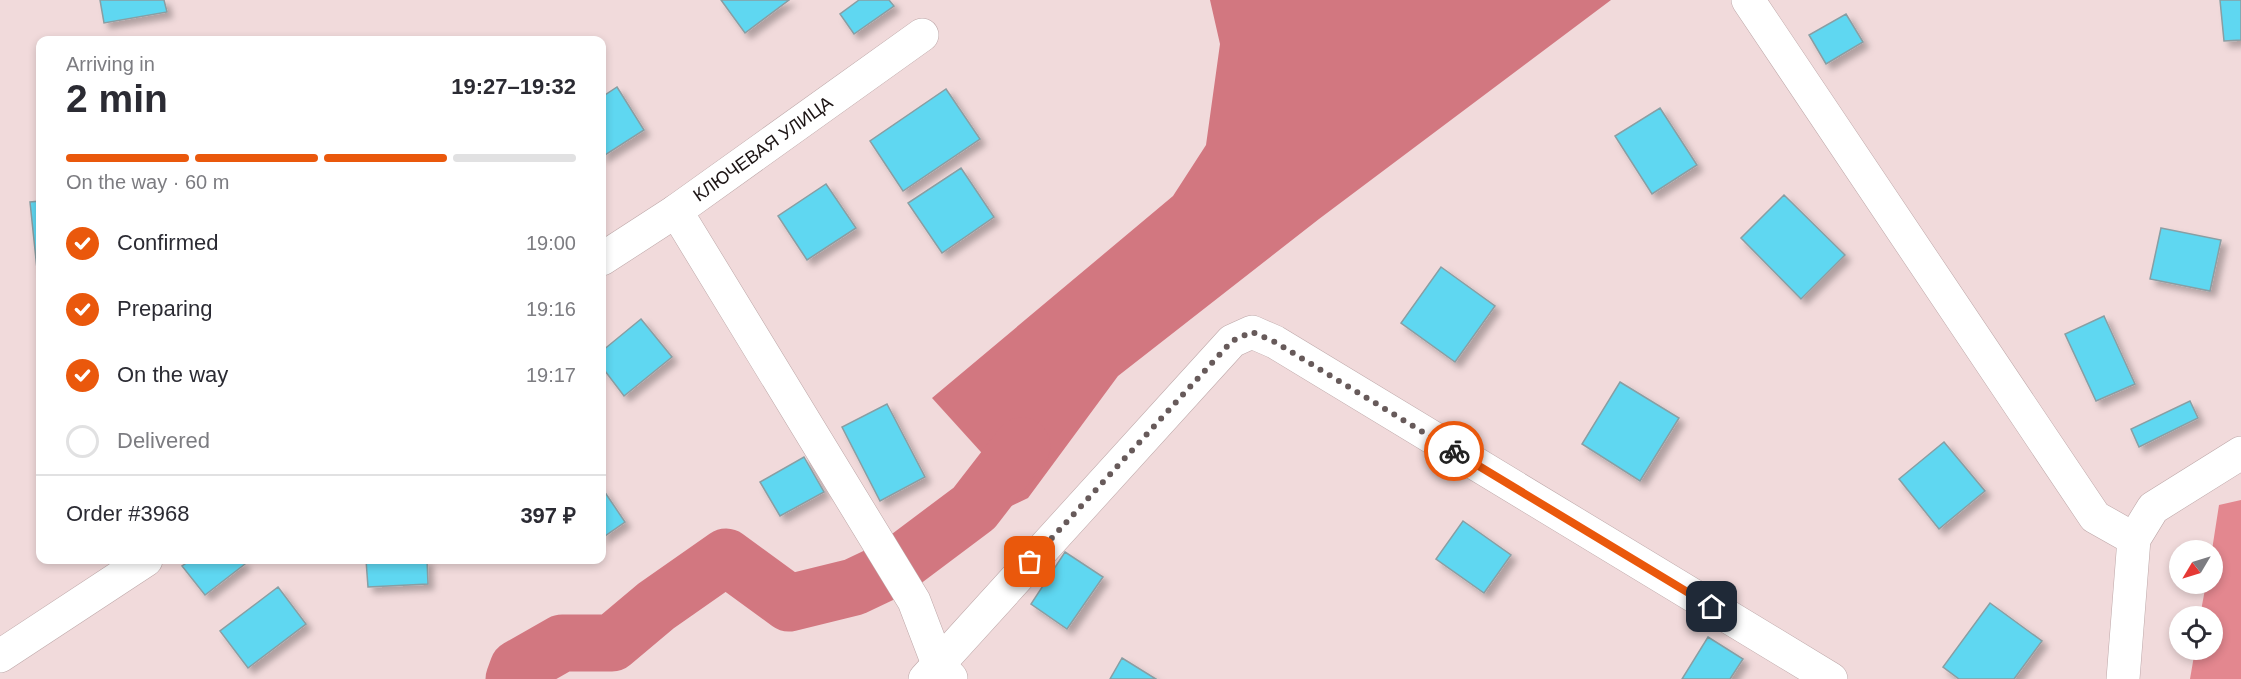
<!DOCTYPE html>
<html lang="en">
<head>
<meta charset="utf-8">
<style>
  :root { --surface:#fff; --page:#f7f7f7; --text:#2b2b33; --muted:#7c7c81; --line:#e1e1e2; --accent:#ea580c }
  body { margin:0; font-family:Helvetica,sans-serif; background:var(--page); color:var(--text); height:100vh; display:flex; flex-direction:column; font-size:22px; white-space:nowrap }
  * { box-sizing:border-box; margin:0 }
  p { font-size:20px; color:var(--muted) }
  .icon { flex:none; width:33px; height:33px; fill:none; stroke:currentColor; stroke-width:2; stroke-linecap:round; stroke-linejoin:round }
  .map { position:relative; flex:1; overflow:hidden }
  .panel { position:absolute; left:36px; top:36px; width:570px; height:528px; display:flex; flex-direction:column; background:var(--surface); border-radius:12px; box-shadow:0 3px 9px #0003 }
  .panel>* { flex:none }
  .needle { width:39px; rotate:232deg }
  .controls { position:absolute; left:2169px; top:540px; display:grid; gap:12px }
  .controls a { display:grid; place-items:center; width:54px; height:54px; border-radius:50%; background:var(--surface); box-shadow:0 3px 9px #0003; font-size:30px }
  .pin { position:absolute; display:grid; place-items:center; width:51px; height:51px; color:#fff; margin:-26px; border-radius:12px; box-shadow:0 3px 9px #0006 }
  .courier { position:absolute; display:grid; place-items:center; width:60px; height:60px; margin:-30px; border:4px solid #ea580c; border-radius:50%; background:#fff; color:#222; box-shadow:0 2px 8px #0007 }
  .head em { font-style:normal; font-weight:800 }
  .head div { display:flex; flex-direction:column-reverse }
  .head { display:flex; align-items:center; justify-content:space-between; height:102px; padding:0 30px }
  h1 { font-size:39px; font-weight:800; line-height:45px }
  .bar { display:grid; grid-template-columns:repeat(4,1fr); gap:9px 6px; align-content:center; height:72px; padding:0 30px }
  .bar i { height:8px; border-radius:4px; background:var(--line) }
  .bar .active { background:var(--accent) }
  .bar p { grid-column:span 4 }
  .line { display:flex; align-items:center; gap:15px; padding:0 30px; border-top:2px solid var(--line) }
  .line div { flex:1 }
  ol { padding:0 30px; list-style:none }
  li { display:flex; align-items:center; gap:18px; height:66px }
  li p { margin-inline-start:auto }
  li .icon { padding:6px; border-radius:50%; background:var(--accent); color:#fff; stroke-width:4 }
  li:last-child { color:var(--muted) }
  li i { width:33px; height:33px; border:3px solid var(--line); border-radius:50% }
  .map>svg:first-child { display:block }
  .forest { fill:#e3878f }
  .water { fill:#d27780 }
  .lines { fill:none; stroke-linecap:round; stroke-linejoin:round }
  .river { stroke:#d27780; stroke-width:57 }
  .building { fill:#5ed7f1; stroke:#899ea3; stroke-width:1.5; filter:url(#shadow) }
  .minor-casing { stroke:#bda7a8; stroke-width:34 }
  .minor { stroke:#fff; stroke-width:33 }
  .done { stroke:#675a5a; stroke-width:6; stroke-dasharray:0 10.8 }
  .route { stroke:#ea580c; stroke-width:8 }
  .labels { text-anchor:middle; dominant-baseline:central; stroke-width:4.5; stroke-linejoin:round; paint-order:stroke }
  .street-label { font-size:18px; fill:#1d1515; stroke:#ffe8e8 }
</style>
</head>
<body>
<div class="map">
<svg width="2241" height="679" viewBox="0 0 2241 679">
  <defs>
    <filter id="shadow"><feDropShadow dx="5.5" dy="5.5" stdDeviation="3" flood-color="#0004"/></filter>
  </defs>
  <rect width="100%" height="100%" fill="#f1dadb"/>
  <!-- forest -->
  <path class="forest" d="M2241,500V679H2190L2195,650H2212V616H2200L2206,584H2212V550L2219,505Z"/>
  <!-- water -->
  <path class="water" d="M1210,0H1611L1319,219L1118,376L1028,498L984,519L960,496L990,462L932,398L1173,196L1206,145L1220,44Z"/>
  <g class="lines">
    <!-- river -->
    <path class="river" d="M514,679L518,668L562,643H612L656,606L726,557L789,603L854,587L894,568L974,508L1022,446"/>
  </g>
  <!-- building -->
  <path class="building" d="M100,0H164L167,12L104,23Z
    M721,0H789L745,33Z
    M859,0H889L894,6L854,34L840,14Z
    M2220,0H2241V40L2224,41Z
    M1846,14L1863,42L1826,64L1809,35Z
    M617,87L644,130L602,157V97Z
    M946,89L980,139L903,191L870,141Z
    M1660,108L1697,165L1652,194L1615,136Z
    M961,168L994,217L942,253L908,203Z
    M826,184L856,228L807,260L778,216Z
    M1784,195L1845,255L1801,299L1741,238Z
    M40,201V269H37L30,202Z
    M2161,228L2221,240L2210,291L2150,279Z
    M1441,267L1495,306L1455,362L1401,323Z
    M2104,316L2135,384L2096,401L2065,334Z
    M641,319L672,357L624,396L602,367V351Z
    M1620,382L1679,418L1640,481L1582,444Z
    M2190,401L2198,418L2139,447L2131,429Z
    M887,404L925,477L880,501L842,427Z
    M1944,442L1985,491L1939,529L1899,479Z
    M804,457L824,492L780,516L760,482Z
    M602,488L625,522L602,538Z
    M1463,521L1511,555L1484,593L1436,559Z
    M1065,552L1103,577L1067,629L1031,604Z
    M191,560H241L245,564L205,595L182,566Z
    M366,560H427L428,584L368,587Z
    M278,587L306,624L248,668L220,631Z
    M1990,603L2042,641L2014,679H1959L1943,667Z
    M1708,637L1743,659L1730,679H1682Z
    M1122,658L1156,679H1110Z"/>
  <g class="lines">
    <defs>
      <g id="minor">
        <path d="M1748,0L2095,517L2134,539"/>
        <path d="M676,211L914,601L938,664L951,678"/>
        <path id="s1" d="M602,259L676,211L922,35"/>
        <path d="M0,656L146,560"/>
        <path d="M925,679L1232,341L1252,332L1275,342L1831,679"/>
        <path d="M2123,679L2134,539L2153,508L2241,453"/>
      </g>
    </defs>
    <!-- minor casing -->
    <use href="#minor" class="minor-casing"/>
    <!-- minor -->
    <use href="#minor" class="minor"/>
  </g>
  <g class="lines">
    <!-- done -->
    <path class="done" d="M1030,562L1232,341L1252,332L1275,342L1454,451"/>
    <!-- route -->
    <path class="route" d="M1454,451L1712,607"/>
  </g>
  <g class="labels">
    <!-- street labels -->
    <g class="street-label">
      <text stroke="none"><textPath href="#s1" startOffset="195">КЛЮЧЕВАЯ УЛИЦА</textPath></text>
    </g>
  </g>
</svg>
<div class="controls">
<a><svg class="needle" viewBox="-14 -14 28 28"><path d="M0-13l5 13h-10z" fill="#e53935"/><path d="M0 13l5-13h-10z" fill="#7c7c81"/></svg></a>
<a><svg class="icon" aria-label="locate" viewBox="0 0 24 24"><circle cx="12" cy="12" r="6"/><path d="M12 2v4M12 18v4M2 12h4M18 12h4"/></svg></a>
</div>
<div class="pin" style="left:1030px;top:562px;background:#ea580c"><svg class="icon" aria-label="bag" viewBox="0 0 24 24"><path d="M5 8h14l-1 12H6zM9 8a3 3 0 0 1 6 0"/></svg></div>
<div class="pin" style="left:1712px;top:607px;background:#1f2937"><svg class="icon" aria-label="home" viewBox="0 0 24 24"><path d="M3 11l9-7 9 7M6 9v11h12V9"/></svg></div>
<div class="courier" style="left:1454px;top:451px"><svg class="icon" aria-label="bike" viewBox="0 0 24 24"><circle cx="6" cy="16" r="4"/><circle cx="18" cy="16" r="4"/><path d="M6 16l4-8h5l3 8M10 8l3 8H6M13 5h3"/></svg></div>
<section class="panel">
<div class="head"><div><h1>2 min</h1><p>Arriving in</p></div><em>19:27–19:32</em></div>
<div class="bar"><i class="active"></i><i class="active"></i><i class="active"></i><i></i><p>On the way · 60 m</p></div>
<ol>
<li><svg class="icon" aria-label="check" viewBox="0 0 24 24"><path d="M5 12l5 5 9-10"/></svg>Confirmed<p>19:00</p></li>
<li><svg class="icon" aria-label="check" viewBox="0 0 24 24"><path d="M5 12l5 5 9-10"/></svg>Preparing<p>19:16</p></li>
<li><svg class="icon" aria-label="check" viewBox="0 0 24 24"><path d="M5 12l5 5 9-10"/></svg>On the way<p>19:17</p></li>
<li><i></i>Delivered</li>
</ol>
<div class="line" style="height:78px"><div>Order #3968</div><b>397 ₽</b></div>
</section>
</div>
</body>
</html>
